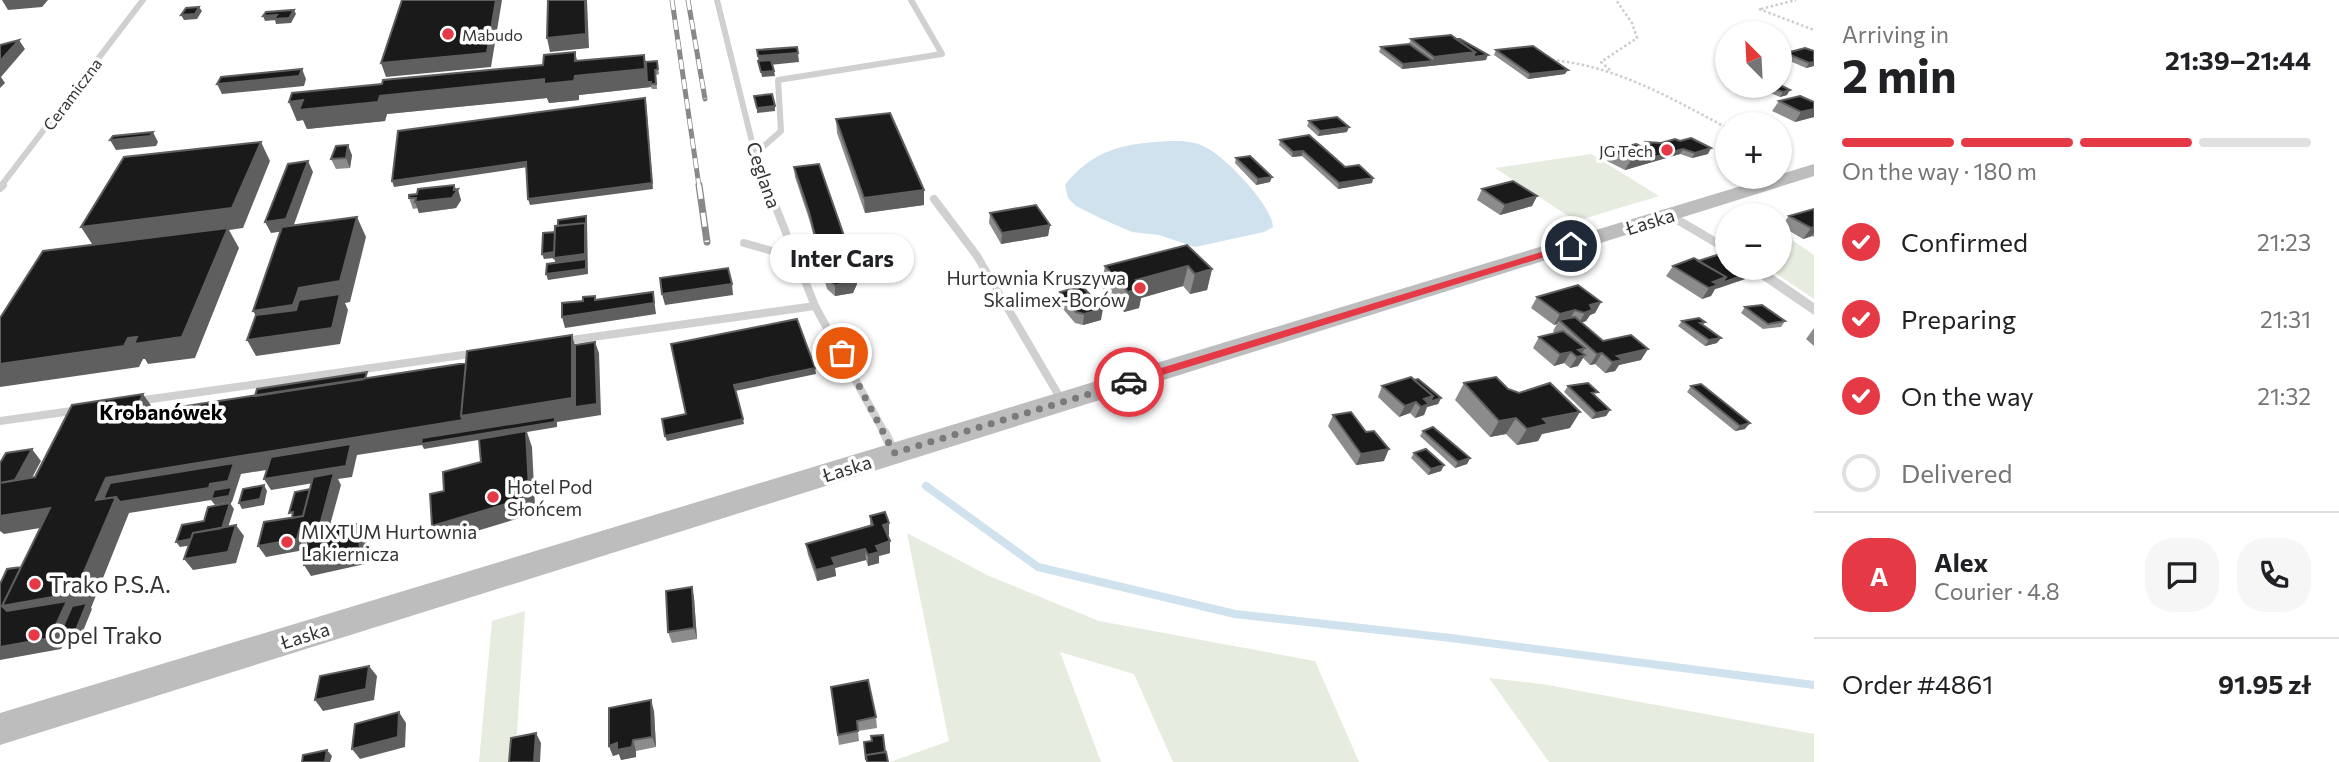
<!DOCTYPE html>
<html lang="en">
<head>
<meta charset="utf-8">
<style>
  :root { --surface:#fff; --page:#f6f6f6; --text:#202124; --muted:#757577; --line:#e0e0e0; --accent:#e63946 }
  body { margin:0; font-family:Commissioner,sans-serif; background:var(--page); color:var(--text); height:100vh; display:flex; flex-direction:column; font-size:26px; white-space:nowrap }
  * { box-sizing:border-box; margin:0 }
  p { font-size:23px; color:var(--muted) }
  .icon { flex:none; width:38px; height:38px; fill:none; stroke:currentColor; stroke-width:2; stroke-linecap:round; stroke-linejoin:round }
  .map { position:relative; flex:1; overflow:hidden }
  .details { display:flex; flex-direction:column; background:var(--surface); width:525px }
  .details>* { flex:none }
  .needle { width:46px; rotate:336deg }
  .controls { position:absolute; left:1715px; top:21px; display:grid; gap:14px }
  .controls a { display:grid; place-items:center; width:77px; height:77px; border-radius:50%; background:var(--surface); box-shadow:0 2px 5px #0004; font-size:35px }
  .pin { position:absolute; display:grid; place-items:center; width:60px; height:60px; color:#fff; margin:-30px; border:4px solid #fff; border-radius:50%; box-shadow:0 2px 7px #0007 }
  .courier { position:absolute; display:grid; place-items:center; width:70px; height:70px; margin:-35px; border:5px solid #e63946; border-radius:50%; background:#fff; color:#222; box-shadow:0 2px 9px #0007 }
  .bubble { position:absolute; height:49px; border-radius:24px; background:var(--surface); box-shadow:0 2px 5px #0004; font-size:23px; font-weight:700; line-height:49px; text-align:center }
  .head em { font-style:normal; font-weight:700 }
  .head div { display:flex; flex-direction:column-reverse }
  .head { display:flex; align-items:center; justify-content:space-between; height:119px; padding:0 28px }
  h1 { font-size:46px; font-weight:700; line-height:52px }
  .bar { display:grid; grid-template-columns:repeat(4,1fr); gap:10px 7px; align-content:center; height:84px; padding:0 28px }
  .bar i { height:9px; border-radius:5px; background:var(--line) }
  .bar .selected { background:var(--accent) }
  .bar p { grid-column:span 4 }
  .line { display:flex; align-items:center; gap:18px; padding:0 28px; border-top:2px solid var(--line) }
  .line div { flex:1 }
  .round { display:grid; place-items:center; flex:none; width:74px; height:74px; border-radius:28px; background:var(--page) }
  ol { padding:0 28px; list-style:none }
  li { display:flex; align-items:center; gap:21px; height:77px }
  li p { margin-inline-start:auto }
  li .icon { padding:7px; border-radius:50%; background:var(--accent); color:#fff; stroke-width:4 }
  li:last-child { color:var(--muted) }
  li i { width:38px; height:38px; border:4px solid var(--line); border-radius:50% }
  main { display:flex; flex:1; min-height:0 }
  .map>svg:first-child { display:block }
  .green { fill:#e6ecdf }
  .water { fill:#cfe2ee }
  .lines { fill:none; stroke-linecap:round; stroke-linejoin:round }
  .stream { stroke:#cfe2ee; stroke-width:8 }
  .path { stroke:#cdcdcd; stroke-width:2.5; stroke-dasharray:2.5 2.5; stroke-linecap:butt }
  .lane-far2 { stroke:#d0d0d0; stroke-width:6 }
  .lane-far1 { stroke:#d0d0d0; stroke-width:8 }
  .lane { stroke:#d0d0d0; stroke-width:10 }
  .street { fill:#d0d0d0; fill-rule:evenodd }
  .secondary { fill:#bdbdbd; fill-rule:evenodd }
  .rail-far1-casing { stroke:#888; stroke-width:5 }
  .rail-casing { stroke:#888; stroke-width:7 }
  .rail-far1 { stroke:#fff; stroke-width:3.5; stroke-dasharray:10; stroke-linecap:butt }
  .rail { stroke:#fff; stroke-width:4.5; stroke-dasharray:14; stroke-linecap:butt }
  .wall { fill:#8c8c8c }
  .shaded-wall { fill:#5f5f5f }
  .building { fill:#1a1a1a; stroke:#5f5f5f; stroke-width:2 }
  .route { fill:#e63946 }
  .done { stroke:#7a7a7a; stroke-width:7; stroke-dasharray:0 12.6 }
  .poi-dot { fill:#e63946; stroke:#fff; stroke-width:2.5 }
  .labels { text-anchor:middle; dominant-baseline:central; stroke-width:7; stroke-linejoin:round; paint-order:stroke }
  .far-poi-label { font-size:16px; fill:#333; stroke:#fff; text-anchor:start }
  .far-street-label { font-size:16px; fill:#333; stroke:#fff }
  .street-label { font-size:19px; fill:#333; stroke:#fff }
  .poi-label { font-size:19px; fill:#333; stroke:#fff; text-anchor:start }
  .neighbourhood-label { font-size:21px; font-weight:bold; fill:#000; stroke:#fff }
  .near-poi-label { font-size:23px; fill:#333; stroke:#fff; text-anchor:start }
</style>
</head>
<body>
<main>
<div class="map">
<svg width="1814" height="762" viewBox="0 0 1814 762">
  <rect width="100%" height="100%" fill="#fff"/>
  <!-- green -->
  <path class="green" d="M1591,154L1659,196L1576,221L1495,168Z
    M1780,232L1814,255V299L1768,268H1780Z
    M907,533L987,575L1099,621L1315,661L1359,762H1173L1134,674L1060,652L1101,762H890L949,741Z
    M525,611L515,762H479L492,621Z
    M1489,678L1542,684L1814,734V762H1549Z"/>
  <!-- water -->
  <path class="water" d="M1170,141C1182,141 1196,141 1207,148C1226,158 1272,205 1273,227L1264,232L1195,247L1159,235L1132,232L1102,219L1076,206L1068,198L1065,185C1093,149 1126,143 1170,141Z"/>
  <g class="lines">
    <!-- stream -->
    <path class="stream" d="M926,486L1038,567L1235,614L1451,638L1814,685"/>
    <!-- path -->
    <path class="path" d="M1759,9L1814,30
      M1761,9L1796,0
      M1552,60C1616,66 1671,98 1727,128
      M1610,70L1601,62L1637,38L1632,23L1616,0"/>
    <!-- lane-far2 -->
    <path class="lane-far2" d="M717,0L755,154L767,186
      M755,154L781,131L778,80L942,54L911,0
      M1,186L143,0"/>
    <!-- lane-far1 -->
    <path class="lane-far1" d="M767,185L815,306L885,434
      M0,188L3,185
      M934,199L977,256L1062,401
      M744,243L794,257
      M564,341L815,306
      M137,401L477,353
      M0,421L79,410"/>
    <!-- lane -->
    <path class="lane" d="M884,432L894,452"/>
    <!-- street -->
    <path class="street" d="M1671,211L1727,244V254L1666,218L1664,215L1666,212Z
      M1745,268H1763L1814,303V315Z"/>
    <!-- secondary -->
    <path class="secondary" d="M1814,164V176L0,745V713Z"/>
    <defs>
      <path id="rail-far1" d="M672,0L699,186
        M688,0L705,99"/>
      <path id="rail" d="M699,185L707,242"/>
    </defs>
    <!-- rail-far1 casing -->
    <use href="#rail-far1" class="rail-far1-casing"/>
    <!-- rail casing -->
    <use href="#rail" class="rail-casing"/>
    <!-- rail-far1 -->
    <use href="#rail-far1" class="rail-far1"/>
    <!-- rail -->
    <use href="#rail" class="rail"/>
  </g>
  <!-- wall -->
  <path class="wall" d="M1411,39L1486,60L1402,69L1379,52L1381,47L1409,44Z
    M1496,50L1565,74L1528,79L1494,55Z
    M1814,51V66L1806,68L1783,58L1786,53Z
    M575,52L577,61L646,68L657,61L659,74L656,75L657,89H652L651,87L579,95V100L549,103L547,98L387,114L385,121L307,129L303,120L297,121L289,102L382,84L543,65Z
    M1754,86H1780L1787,95L1780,97Z
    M1779,101L1814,102V117L1795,122L1772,111Z
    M836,119L924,205L865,213L837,133Z
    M1309,121L1347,132L1318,136L1307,126Z
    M1280,140L1373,178L1372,183L1338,189L1302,156L1292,157L1279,145Z
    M1647,142L1708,154L1692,158L1680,154L1625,170L1607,161L1613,150L1641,147L1645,145Z
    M352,155L350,168L336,169L331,159Z
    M1236,158L1270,182L1256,185L1235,163Z
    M794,167L857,273V284L853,293L835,296L827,289L810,222L795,177Z
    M456,189L461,200L456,208L419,213L418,208L413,209L409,198Z
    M1482,189L1537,196L1532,206L1500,215L1477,200Z
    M1814,209V237L1812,236L1803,239L1781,226L1789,216Z
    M990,213L1050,225L1048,236L1001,244L989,223Z
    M1187,245L1212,269L1207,290L1190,294L1183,286L1141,298L1139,308L1124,312L1101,286L1105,266Z
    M1698,261L1752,272L1748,278L1715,289L1711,296L1702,299L1666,276L1673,266Z
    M1060,292L1101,320L1083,325L1075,323L1058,303Z
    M1537,297L1601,302L1595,313L1590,315L1586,321L1581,323L1603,341L1641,360L1619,365L1615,371L1605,373L1595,364L1590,365L1583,358L1578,366L1570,368L1564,363L1554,366L1533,348L1539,337L1555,333L1553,331L1557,324L1554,325L1531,308Z
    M1745,307L1785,321L1781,327L1763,329L1741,313Z
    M1682,321L1705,322L1703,325L1717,343L1705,346L1678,326Z
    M1814,328V346L1806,339Z
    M1464,383L1508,389L1570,428L1542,434L1538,441L1517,445L1506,434L1490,437L1455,400Z
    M1382,386L1441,398L1438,404L1427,407L1424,415L1415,418L1410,413L1399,417L1378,397Z
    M1568,386L1595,396L1610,410L1606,416L1592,419L1564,392Z
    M1691,386L1745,429L1735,431L1687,392Z
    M1333,415L1384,461L1356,465L1328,426Z
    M1423,431L1470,458L1467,464L1455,468L1420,436Z
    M1414,453L1444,465L1441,471L1428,475L1411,458Z
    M870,516L889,535H887L890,553L879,556V563L868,566L866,560L835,568L836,576L817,581L808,555L806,544L870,526Z
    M692,587L694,598L697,639L672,643L668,632Z
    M831,687L876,717L877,728L858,731L859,741L839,745Z
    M654,711L656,747L636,751V757L621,760L619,754L613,756L609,746Z"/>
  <!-- shaded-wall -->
  <path class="shaded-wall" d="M2,0H48L42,7L8,10Z
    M496,0H502L491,67L386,77L381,63Z
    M585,0H587L589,48L550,52L547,38Z
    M199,7L202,11L197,19L184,20L181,15Z
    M294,10L296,14L291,23L276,24L275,20L265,21L263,16Z
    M19,40L25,49L1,77L5,83L0,88V61Z
    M575,52L579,70L644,55L651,87L579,95V100L549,103L547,98L387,114L385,121L307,129L303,120L297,121L289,102L380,96L575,61Z
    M1475,52L1488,55L1486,60L1402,69L1403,64L1433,61L1434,57Z
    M798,53L799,62L760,66L758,61L759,66L758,56Z
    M1814,62V66L1806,68L1809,63Z
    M302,69L306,79L304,86L222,94L217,84Z
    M1568,70L1565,74L1528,79L1530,74Z
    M774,71L775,76L762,77L761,72Z
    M1790,90L1787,95L1780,97L1783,92Z
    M646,103L653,189L530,205L528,199Z
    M775,106V111L757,113V108Z
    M1814,109V117L1795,122L1801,112Z
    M1349,127L1347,132L1318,136L1320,131Z
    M153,132L158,142L156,146L116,150L110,140Z
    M261,142L270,161L243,228L229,230L239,248L195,358L148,364L145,359H143L139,367L0,387V364L94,247L81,227Z
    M348,145L352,155L350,168L346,158Z
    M1711,148L1708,154L1692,158L1695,153Z
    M1683,149L1680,154L1625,170L1631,160L1654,153Z
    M1303,151L1302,156L1292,157L1293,152Z
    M308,161L313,172L292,230L271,233L265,222Z
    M526,162L528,167L394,187L392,181Z
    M1272,177L1270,182L1256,185L1258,179Z
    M1373,178L1372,183L1338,189L1339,183Z
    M454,185L457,191L458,189L461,200L456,208L419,213L415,202L454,190Z
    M924,190V205L865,213L864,198Z
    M1537,196L1532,206L1500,215L1505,205Z
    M586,216L587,222L588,274L548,280L546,274L557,268L554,258L544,259L542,254L585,234Z
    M357,217L366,237L350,302L345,303L348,310L340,344L256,356L247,340L265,331L253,311L299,288Z
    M1050,225L1048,236L1001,244L1002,233Z
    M1814,227V233L1812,236L1803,239L1811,228Z
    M1188,266L1183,286L1141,298L1139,308L1124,312L1128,292L1136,280Z
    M1212,269L1207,290L1190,294L1195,274Z
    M1752,272L1748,278L1719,288L1722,283Z
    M857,273V284L853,293L835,296V285Z
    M1726,277L1719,288L1715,289L1711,296L1702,299L1713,282Z
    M732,284L733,295L665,305L662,294Z
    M653,292L656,314L565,328L562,317Z
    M1601,302L1595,313L1590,315L1586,321L1578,324L1590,305Z
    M1103,309L1101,320L1083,325L1084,314Z
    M1575,310L1569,321L1559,320L1557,324L1554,325L1560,314Z
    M572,335L578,356L595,342L599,353L601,415L557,422V427L527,432L532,447L535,506L530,515L440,542L432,526L526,432L424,449L422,445L357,455L352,477L338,479L341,485L327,536L307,539L304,550L266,557L258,546L300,529L332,480L271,490L264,479L348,457L241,474L232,502L215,505L211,500L129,513L91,608L92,609L79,641L64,644L61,649L0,660V647L19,622L2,606L96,500L106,478L461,416Z
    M1721,338L1717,343L1705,346L1709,340Z
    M1585,348L1580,356L1585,355L1578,366L1570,368L1577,357L1578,350Z
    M1648,349L1641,360L1619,365L1615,371L1605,373L1617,356Z
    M1571,352L1564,363L1554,366L1560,354Z
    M1602,353L1595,364L1590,365L1597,354Z
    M815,368L816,374L735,391L734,385Z
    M143,394L155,411L134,414Z
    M1433,396L1441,398L1438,404L1427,407L1424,415L1415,418L1424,399Z
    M1416,402L1410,413L1399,417L1405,406Z
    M1610,410L1606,416L1592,419L1596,413Z
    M1580,412L1570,428L1542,434L1538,441L1517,445L1527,429L1543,419Z
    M1516,418L1506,434L1490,437L1499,421Z
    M743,419L744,424L667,441L665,436Z
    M1750,423L1745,429L1735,431L1740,426Z
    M32,449L41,461L24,493L14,482Z
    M1389,449L1384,461L1356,465L1361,454Z
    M1470,458L1467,464L1455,468L1458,462Z
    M1444,465L1441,471L1428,475L1431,469Z
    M264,485L267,491L264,505L242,509L239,503Z
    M230,503L234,509L224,540L180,547L176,542Z
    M50,508L64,524L4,534L0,531V516Z
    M361,523L368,534L365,564L311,576L304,565Z
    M889,523V535L883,536V525Z
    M236,525L244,536L236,563L193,570L184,559Z
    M890,541V553L879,556V563L868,566V555L876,546Z
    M865,549L866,560L835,568L836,576L817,581L816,570L832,558Z
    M692,587L694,598L697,639L694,628Z
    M369,666L377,676L374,700L323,711L315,700Z
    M651,700L654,711L656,747L652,737Z
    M399,712L406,723L405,747L360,759L352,749Z
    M536,733L541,743L540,762H534Z
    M633,740L636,751V757L621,760L619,754L613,756L609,746Z
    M327,750L332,756L330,762H325Z"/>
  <!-- building -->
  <path class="building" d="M402,0H496L487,53L381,63Z
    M548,0H585L586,34L547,38Z
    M199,7L195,14L181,15L186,8Z
    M294,10L289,18L274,19L277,15L263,16L266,12Z
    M1451,35L1475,52L1434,57L1411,39Z
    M1456,39H1460L1488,55L1473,57L1475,52Z
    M19,40L0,61V45Z
    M1409,44L1433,61L1403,64L1381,47Z
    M1533,46L1568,70L1530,74L1496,50Z
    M797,47L798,53L758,56L757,50Z
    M1805,48L1814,51V62L1809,63L1786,53Z
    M575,52V61L644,55L645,69L575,76L574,81L544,84V79L380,96L378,102L299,110L303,100L289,102L292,93L382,84L383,80L543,65L544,55Z
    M771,60L774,71L761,72L758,61Z
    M657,61L658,69L655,70L656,84H651V82H647L646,62Z
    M302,69L299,76L217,84L221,77Z
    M1780,85L1790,90L1783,92L1768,86Z
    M772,94L775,106L757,108L754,96Z
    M1800,96L1814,102V109L1801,112L1779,101Z
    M645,98L652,183L528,199L526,162L392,181L398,131Z
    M890,113L924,190L864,198L836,119Z
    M1337,117L1349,127L1320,131L1309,121Z
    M153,132L150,136L110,140L113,136Z
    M1309,135L1345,167L1359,165L1373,178L1339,183L1303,151L1293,152L1280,140Z
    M1691,138L1711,148L1695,153L1683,149L1651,158L1654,153L1641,147L1650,144L1647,142L1661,143L1675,139L1680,141Z
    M261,142L232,208L81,227L124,157Z
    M1636,144L1654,153L1631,160L1613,150Z
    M348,145L346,158L331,159L336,146Z
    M1250,156L1272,177L1258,179L1236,158Z
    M308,161L286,219L265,222L288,164Z
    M819,164L857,273L853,282L835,285L826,278L809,212L794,167Z
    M1513,181L1537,196L1505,205L1482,189Z
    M454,185V190L458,189L452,198L415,202L416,198H409V195L417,194L418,189Z
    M1036,205L1050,225L1002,233L990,213Z
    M1814,209V227L1811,228L1789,216Z
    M586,216V228L585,223L558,226V220Z
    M357,217L340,281L299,288L293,305L253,311L282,227Z
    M585,223V254L554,258L555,226Z
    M228,228L182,337L134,344L137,337L128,338L124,346L0,364V318L43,251Z
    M555,232L554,252L542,254L543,233Z
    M1187,245L1212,269L1195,274L1188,266L1136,280L1143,288L1128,292L1105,266Z
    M1720,254L1727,258V268H1744L1752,272L1722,283L1726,277L1698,261Z
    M1694,258L1726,277L1713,282L1718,285L1709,288L1673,266Z
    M586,259V269L546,274L547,264Z
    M728,268L732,284L662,294L660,278Z
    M1578,285L1601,302L1590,305L1592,310L1584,313L1575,310L1560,314L1537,297Z
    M1082,286L1103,309L1084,314L1076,312L1060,292Z
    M653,292L654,303L562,317V303L583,301V297L595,296V300Z
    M340,294L332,328L247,340L256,315L296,310L299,300Z
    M1762,305L1785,321L1768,324L1745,307Z
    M1575,317L1603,341L1631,335L1648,349L1617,356L1623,360L1612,362L1602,353L1597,354L1559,320Z
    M1699,318L1705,322L1700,323L1721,338L1709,340L1682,321Z
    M797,319L815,368L734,385L743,419L665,436L662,419L686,414L671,344Z
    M1563,331L1585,348L1578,350L1585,355L1577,357L1571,352L1560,354L1539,337Z
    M572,335V398L461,416L467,351Z
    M595,342L597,404L575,407V345Z
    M466,363L461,416L463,420L106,478L96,500L116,497L75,593L2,606L50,508L0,516V483L35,477L72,405L143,394L134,414Z
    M367,372L365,379L255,396L257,389Z
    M1411,377L1433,396L1424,399L1429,404L1421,407L1416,402L1405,406L1382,386Z
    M1496,377L1508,389L1519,393L1550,383L1580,412L1543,419L1548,424L1527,429L1516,418L1499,421L1464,383Z
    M1418,379L1441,398L1430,402L1433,396L1414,380Z
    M1588,383L1598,392L1592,393L1610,410L1596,413L1568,386Z
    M1701,384L1750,423L1740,426L1691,386Z
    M1351,412L1366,432L1374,431L1389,449L1361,454L1333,415Z
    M555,417V422L421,444L422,438Z
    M1433,427L1470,458L1458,462L1423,431Z
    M526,431L529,489L523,499L432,526L430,494L444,491L443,472L481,462L479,439Z
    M351,444L346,466L264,479L271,457Z
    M32,449L15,480L0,483V463L6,453Z
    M1426,449L1444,465L1431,469L1414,453Z
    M234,463L228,481L210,484L209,488L120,502L116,497L103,499L110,483Z
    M334,473L320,525L300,528L297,539L258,546L264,522L303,516L313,477Z
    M264,485L260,499L239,503L243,489Z
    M232,487L229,496L211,499L214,490Z
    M310,489L303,516L292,518L293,512L289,513L295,492Z
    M230,503L222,528L193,533L191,539L176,542L182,525L204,521L208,507Z
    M885,512L889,523L883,525L890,541L876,546L879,552L868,555L865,549L832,558L835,565L816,570L806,544L873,525L870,516Z
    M361,523L359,553L304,565L309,535Z
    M236,525L228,552L184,559L193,533Z
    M21,567L2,606L7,611L67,601L50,638L0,647V584L7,569Z
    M692,587L694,628L668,632L666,591Z
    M87,603L74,635L58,638L72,606Z
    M369,666L366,689L315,700L320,676Z
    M868,680L876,717L857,721L858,731L838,735L831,687Z
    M651,700L652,737L633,740L632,747L617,750V743L609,746V708Z
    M399,712L398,737L352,749L355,724Z
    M536,733L534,762H509L511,738Z
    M883,735L885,752L866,755V760L864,742L872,741L871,736Z
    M327,750L325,762H302L303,755Z
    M886,752L888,762H867L866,755Z"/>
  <!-- route -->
  <path class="route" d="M1571,243L1574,244V248L1133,384L1129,385L1123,382L1125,379Z"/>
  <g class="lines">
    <!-- done -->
    <path class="done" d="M842,353L894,453L1129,382"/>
  </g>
  <!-- markers -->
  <g class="poi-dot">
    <circle cx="448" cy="34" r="7"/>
    <circle cx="1667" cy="150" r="7"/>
    <circle cx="1140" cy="288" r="7"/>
    <circle cx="493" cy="497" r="7"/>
    <circle cx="287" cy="542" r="7"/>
    <circle cx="35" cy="584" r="7"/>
    <circle cx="34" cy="635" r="7"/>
  </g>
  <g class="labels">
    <!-- far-poi labels -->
    <g class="far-poi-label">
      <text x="462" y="34">Mabudo</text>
      <text x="1653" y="150" text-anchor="end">JG Tech</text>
    </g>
    <!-- far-street labels -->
    <g class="far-street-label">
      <text transform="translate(72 94) rotate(-53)">Ceramiczna</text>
    </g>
    <!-- street labels -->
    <g class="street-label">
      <text transform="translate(764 175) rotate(71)">Ceglana</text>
      <text transform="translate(1650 221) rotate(-17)">Łaska</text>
      <text transform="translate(847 468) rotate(-17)">Łaska</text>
      <text transform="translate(305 635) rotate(-17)">Łaska</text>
    </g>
    <!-- poi labels -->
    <g class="poi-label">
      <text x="1126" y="277" text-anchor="end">Hurtownia Kruszywa<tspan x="1126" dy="22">Skalimex-Borów</tspan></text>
      <text x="507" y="486">Hotel Pod<tspan x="507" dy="22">Słońcem</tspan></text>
      <text x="301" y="531">MIXTUM Hurtownia<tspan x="301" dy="22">Lakiernicza</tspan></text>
    </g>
    <!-- neighbourhood labels -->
    <g class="neighbourhood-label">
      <text x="161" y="411">Krobanówek</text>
    </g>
    <!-- near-poi labels -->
    <g class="near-poi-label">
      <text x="49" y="584">Trako P.S.A.</text>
      <text x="48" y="635">Opel Trako</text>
    </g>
  </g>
</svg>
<div class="controls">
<a><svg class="needle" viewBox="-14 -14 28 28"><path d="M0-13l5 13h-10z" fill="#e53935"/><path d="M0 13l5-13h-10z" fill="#757577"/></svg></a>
<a>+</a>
<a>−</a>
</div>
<div class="pin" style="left:842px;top:353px;background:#ea580c"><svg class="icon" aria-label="bag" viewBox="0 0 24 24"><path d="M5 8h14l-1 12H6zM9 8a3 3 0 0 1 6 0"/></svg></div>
<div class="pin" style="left:1571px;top:246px;background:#1f2937"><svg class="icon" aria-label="home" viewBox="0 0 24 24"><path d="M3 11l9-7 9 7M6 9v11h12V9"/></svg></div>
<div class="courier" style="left:1129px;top:382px"><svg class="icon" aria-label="car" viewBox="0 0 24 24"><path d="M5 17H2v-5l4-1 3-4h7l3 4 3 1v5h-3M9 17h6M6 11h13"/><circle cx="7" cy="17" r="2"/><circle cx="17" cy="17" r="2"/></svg></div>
<div class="bubble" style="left:770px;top:234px;width:144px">Inter Cars</div>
</div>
<section class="details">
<div class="head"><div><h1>2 min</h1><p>Arriving in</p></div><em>21:39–21:44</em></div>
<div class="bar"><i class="selected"></i><i class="selected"></i><i class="selected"></i><i></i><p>On the way · 180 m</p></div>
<ol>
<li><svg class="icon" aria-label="check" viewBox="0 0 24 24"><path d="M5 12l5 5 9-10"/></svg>Confirmed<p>21:23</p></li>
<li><svg class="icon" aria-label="check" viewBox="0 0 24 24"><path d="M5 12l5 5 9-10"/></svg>Preparing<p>21:31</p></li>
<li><svg class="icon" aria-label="check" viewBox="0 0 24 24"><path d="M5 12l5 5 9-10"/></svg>On the way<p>21:32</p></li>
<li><i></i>Delivered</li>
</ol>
<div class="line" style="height:126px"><b class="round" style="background:var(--accent);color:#fff">A</b><div><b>Alex</b><p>Courier · 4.8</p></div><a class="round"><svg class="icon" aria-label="chat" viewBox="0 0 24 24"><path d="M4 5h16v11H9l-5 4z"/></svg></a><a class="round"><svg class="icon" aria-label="phone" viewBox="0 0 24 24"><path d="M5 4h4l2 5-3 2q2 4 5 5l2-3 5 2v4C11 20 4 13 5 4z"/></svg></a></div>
<div class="line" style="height:91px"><div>Order #4861</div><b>91.95 zł</b></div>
</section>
</main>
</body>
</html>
